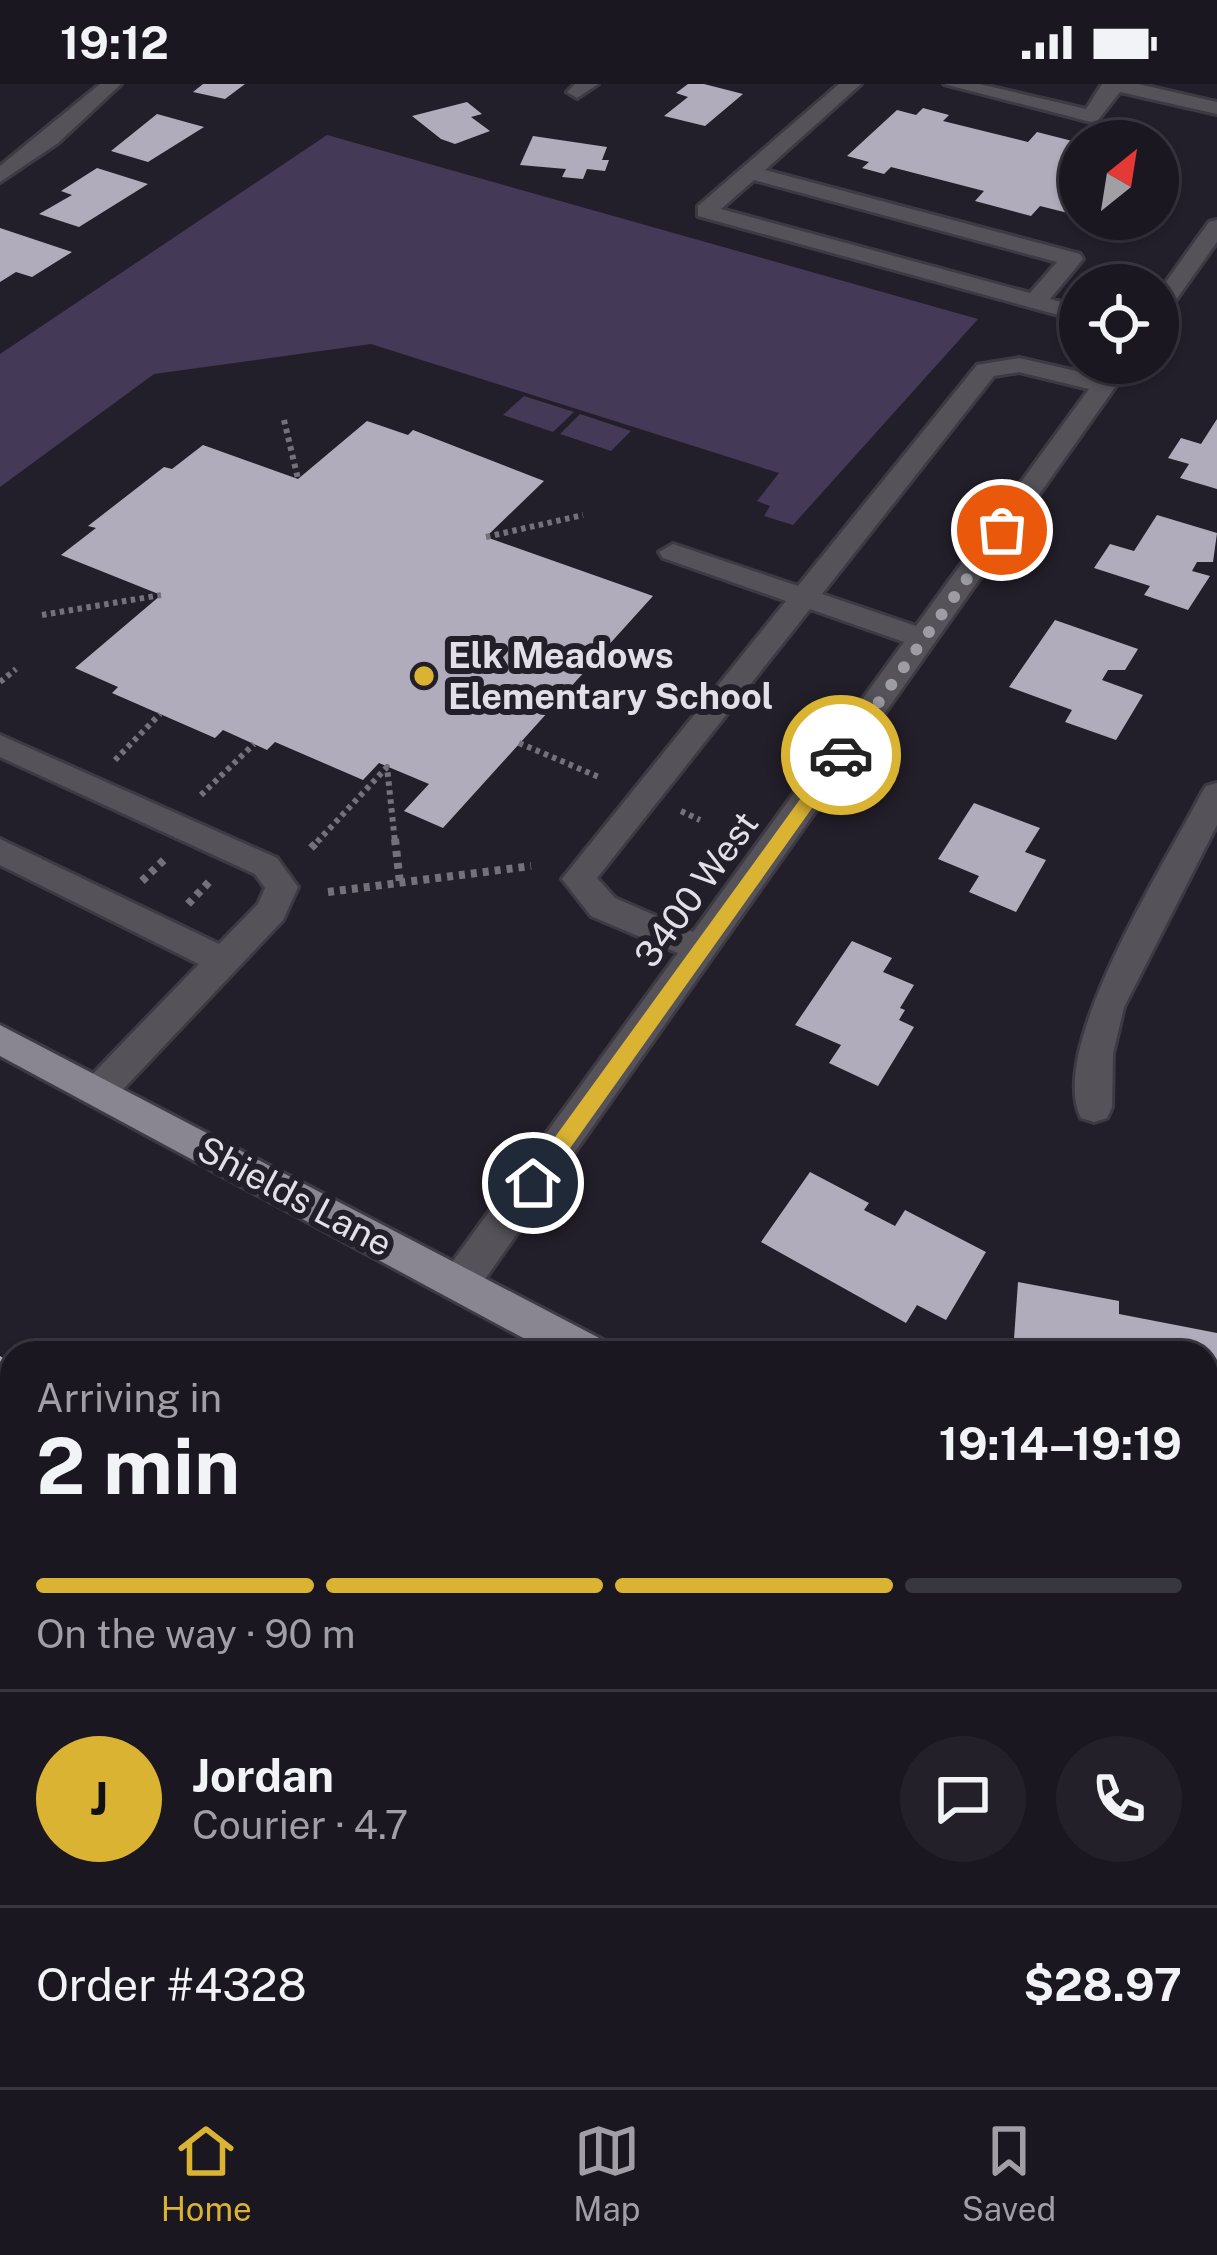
<!DOCTYPE html>
<html lang="en">
<head>
<meta charset="utf-8">
<style>
  :root { --surface:#1a1720; --page:#232029; --text:#f1f3f6; --muted:#9f9fa5; --line:#38363e; --accent:#dab333 }
  body { margin:0; font-family:"Public Sans",sans-serif; background:var(--page); color:var(--text); height:100vh; display:flex; flex-direction:column; font-size:45px; white-space:nowrap }
  * { box-sizing:border-box; margin:0 }
  p { font-size:39px; color:var(--muted) }
  .icon { flex:none; width:66px; height:66px; fill:none; stroke:currentColor; stroke-width:2; stroke-linecap:round; stroke-linejoin:round }
  .map { position:relative; flex:1; overflow:hidden }
  .panel { position:absolute; left:0px; top:1257px; width:1218px; height:747px; display:flex; flex-direction:column; background:var(--surface); border-radius:36px 36px 0 0; box-shadow:0 3px 9px #0004,0 0 0 3px var(--line) }
  .panel>* { flex:none }
  .needle { width:78px; rotate:30deg }
  .buttons { position:absolute; left:1059px; top:36px; display:grid; gap:24px }
  .buttons a { display:grid; place-items:center; width:120px; height:120px; border-radius:50%; background:var(--surface); box-shadow:0 3px 9px #0004,0 0 0 3px var(--line); font-size:60px }
  .pin { position:absolute; display:grid; place-items:center; width:102px; height:102px; color:#fff; margin:-51px; border:6px solid #fff; border-radius:50%; box-shadow:0 3px 12px #0007 }
  .courier { position:absolute; display:grid; place-items:center; width:120px; height:120px; margin:-60px; border:9px solid #dab333; border-radius:50%; background:#fff; color:#222; box-shadow:0 3px 15px #0007 }
  .summary em { font-style:normal; font-weight:700 }
  .summary div { display:flex; flex-direction:column-reverse }
  .summary { display:flex; align-items:center; justify-content:space-between; height:204px; padding:0 36px }
  h1 { font-size:78px; font-weight:700; line-height:90px }
  .bar { display:grid; grid-template-columns:repeat(4,1fr); gap:18px 12px; align-content:center; height:144px; padding:0 36px }
  .bar i { height:15px; border-radius:9px; background:var(--line) }
  .bar .active { background:var(--accent) }
  .bar p { grid-column:span 4 }
  .line { display:flex; align-items:center; gap:30px; padding:0 36px; border-top:3px solid var(--line) }
  .line div { flex:1 }
  .round { display:grid; place-items:center; flex:none; width:126px; height:126px; border-radius:63px; background:var(--page) }
  .status { display:flex; justify-content:space-between; align-items:center; height:84px; padding:0 60px; background:var(--surface); direction:ltr }
  .status svg { height:33px; fill:currentColor }
  .dock { display:flex; justify-content:space-around; align-items:center; height:168px; border-top:3px solid var(--line); background:var(--surface); font-size:33px; color:var(--muted) }
  .dock a { display:grid; justify-items:center; gap:6px }
  .dock .active { color:var(--accent) }
  .map>svg:first-child { display:block }
  .green { fill:#443957 }
  .building { fill:#b1acbb }
  .lines { fill:none; stroke-linecap:round; stroke-linejoin:round }
  .minor-casing { stroke:#3e3a44; stroke-width:6 }
  .major-casing { stroke:#3e3a44; stroke-width:6 }
  .path-far1 { stroke:#74717b; stroke-width:6; stroke-dasharray:4.5 4.5; stroke-linecap:butt }
  .path { stroke:#74717b; stroke-width:8; stroke-dasharray:6 6; stroke-linecap:butt }
  .minor { fill:#555359; fill-rule:evenodd }
  .major { fill:#898591; fill-rule:evenodd }
  .route { fill:#dab333 }
  .done { stroke:#9e9ca5; stroke-width:12; stroke-dasharray:0 21.6 }
  .poi-dot { fill:#dab333; stroke:#231f2a; stroke-width:4.5 }
  .labels { text-anchor:middle; dominant-baseline:central; stroke-width:12; stroke-linejoin:round; paint-order:stroke }
  .poi-label { font-size:36px; font-weight:bold; fill:#e1dfe7; stroke:#231f2a; text-anchor:start }
  .street-label { font-size:36px; fill:#e1dfe7; stroke:#231f2a }
</style>
</head>
<body>
<div class="status"><b>19:12</b><svg viewBox="0 0 49 12"><path d="M0 12V9h3v3zM5 12V6h3v6zM10 12V3h3v9zM15 12V0h3v12zM26 1h20v11H26zM47 4h2v5h-2z"/></svg></div>
<div class="map">
<svg width="1217" height="2003" viewBox="0 0 1217 2003">
  <rect width="100%" height="100%" fill="#231f2a"/>
  <!-- green -->
  <path class="green" d="M327,51L978,235L793,441L764,432L770,422L757,417L779,389L371,260L154,290L0,403V270Z
    M524,312L574,328L553,348L503,331Z
    M580,330L631,347L611,367L560,350Z"/>
  <!-- building -->
  <path class="building" d="M203,0H245L225,15L193,8Z
    M688,0H704L743,10L705,42L664,32L688,13L676,9Z
    M467,18L482,30L471,33L490,47L455,60L441,55L412,32Z
    M923,24L949,31L943,37L1028,58L1037,48L1080,59V132L1040,122L1031,132L975,117L984,107L891,83L884,90L862,84L869,78L847,72L897,26L916,31Z
    M157,30L204,43L148,78L111,67Z
    M533,52L607,63L602,76H609L605,87L587,85L583,95L562,93L566,85L520,81Z
    M97,84L148,100L79,143L39,130L72,111L61,107Z
    M0,144L72,168L32,193L16,188L0,198Z
    M1217,335V405L1180,394L1189,380L1168,374L1181,354L1201,360Z
    M367,337L408,351L413,346L544,397L486,453L653,512L443,744L404,727L429,700L379,679L363,696L275,658L267,666L223,646L215,654L112,609L118,603L75,584L161,511L61,471L96,444L88,442L164,383L172,385L203,361L298,395Z
    M1157,431L1217,449L1213,478H1197L1192,487L1210,492L1188,526L1144,511L1150,502L1094,484L1110,460L1134,467Z
    M1055,536L1138,565L1125,586H1108L1102,596L1143,611L1116,656L1065,638L1072,626L1009,603Z
    M974,719L1040,744L1025,768L1046,776L1016,828L969,808L979,792L938,775Z
    M852,857L892,874L883,888L914,901L900,924L905,926L899,936L914,943L878,1002L829,979L841,961L795,941Z
    M810,1088L869,1119L864,1126L895,1142L905,1126L986,1168L946,1236L917,1221L906,1239L761,1158Z
    M1018,1198L1119,1217V1230L1217,1249V1374L1206,1371V1269H1013Z
    M0,1272L12,1279V1334L0,1348Z
    M985,1992H1039L1036,2003H1003Z
    M1129,1992H1181L1200,2003H1125Z"/>
  <g class="lines">
    <defs>
      <path id="minor" d="M100,0H121L58,59L0,98V82Z
        M575,0H598L577,14L567,8Z
        M839,0H861L765,86L1080,170L1083,175L1050,215L1080,223V237L698,132V122ZM754,96L1057,178L1030,209L721,125Z
        M944,0H979L1086,25L1102,0H1138L1217,18V30L1120,8L1098,36L1091,38Z
        M1217,136V158L1166,230L1158,232V209L1209,138Z
        M1019,274L1098,292L1108,279H1132L473,1212L459,1217L445,1212L439,1200L445,1188L678,869L591,832L562,795L786,517L663,474L659,468L673,460L798,502L977,281ZM1019,288L1089,305L916,542L822,510L994,292ZM810,525L904,558L693,848L615,814L597,794Z
        M0,651L277,774L298,803L283,836L111,1018L98,1023L85,1018L80,1008L85,998L199,880L0,781V755L219,860L258,820L265,804L255,790L0,673Z
        M1217,699V741L1124,923L1113,970L1112,1023L1107,1034L1094,1038L1081,1034C1046,964 1167,777 1201,710L1206,702Z
        M0,1619L12,1624V1673L0,1668Z
        M480,1992H544L548,2003H484Z"/>
      <path id="major" d="M0,941L603,1256L609,1269H551L0,972Z
        M1206,1574L1217,1579V1626L1206,1621Z"/>
    </defs>
    <!-- minor casing -->
    <use href="#minor" class="minor-casing"/>
    <!-- major casing -->
    <use href="#major" class="major-casing"/>
    <!-- path-far1 -->
    <path class="path-far1" d="M284,336L298,395
      M486,453L583,431
      M42,531L161,511
      M0,598L16,585
      M519,659L599,693
      M115,676L160,630
      M201,711L254,660
      M681,727L700,736
      M317,758L387,683L395,758"/>
    <!-- path -->
    <path class="path" d="M395,755L400,799
      M311,764L320,755
      M142,797L166,774
      M328,808L531,782
      M188,820L211,796"/>
    <!-- minor -->
    <use href="#minor" class="minor"/>
    <!-- major -->
    <use href="#major" class="major"/>
  </g>
  <!-- route -->
  <path class="route" d="M841,665L849,671L847,675L541,1105H526V1093L835,667Z"/>
  <g class="lines">
    <!-- done -->
    <path class="done" d="M841,671L1002,446"/>
  </g>
  <!-- markers -->
  <circle class="poi-dot" cx="424" cy="592" r="12"/>
  <g class="labels">
    <!-- poi labels -->
    <g class="poi-label">
      <text x="448" y="571">Elk Meadows<tspan x="448" dy="41">Elementary School</tspan></text>
    </g>
    <!-- street labels -->
    <g class="street-label">
      <text transform="translate(696 805) rotate(-54)">3400 West</text>
      <text transform="translate(295 1112) rotate(28)">Shields Lane</text>
    </g>
  </g>
</svg>
<div class="buttons">
<a><svg class="needle" viewBox="-14 -14 28 28"><path d="M0-13l5 13h-10z" fill="#e53935"/><path d="M0 13l5-13h-10z" fill="#9f9fa5"/></svg></a>
<a><svg class="icon" aria-label="locate" viewBox="0 0 24 24"><circle cx="12" cy="12" r="6"/><path d="M12 2v4M12 18v4M2 12h4M18 12h4"/></svg></a>
</div>
<div class="pin" style="left:1002px;top:446px;background:#ea580c"><svg class="icon" aria-label="bag" viewBox="0 0 24 24"><path d="M5 8h14l-1 12H6zM9 8a3 3 0 0 1 6 0"/></svg></div>
<div class="pin" style="left:533px;top:1099px;background:#1f2937"><svg class="icon" aria-label="home" viewBox="0 0 24 24"><path d="M3 11l9-7 9 7M6 9v11h12V9"/></svg></div>
<div class="courier" style="left:841px;top:671px"><svg class="icon" aria-label="car" viewBox="0 0 24 24"><path d="M5 17H2v-5l4-1 3-4h7l3 4 3 1v5h-3M9 17h6M6 11h13"/><circle cx="7" cy="17" r="2"/><circle cx="17" cy="17" r="2"/></svg></div>
<section class="panel">
<div class="summary"><div><h1>2 min</h1><p>Arriving in</p></div><em>19:14–19:19</em></div>
<div class="bar"><i class="active"></i><i class="active"></i><i class="active"></i><i></i><p>On the way · 90 m</p></div>
<div class="line" style="height:216px"><b class="round" style="background:var(--accent);color:#111">J</b><div><b>Jordan</b><p>Courier · 4.7</p></div><a class="round"><svg class="icon" aria-label="chat" viewBox="0 0 24 24"><path d="M4 5h16v11H9l-5 4z"/></svg></a><a class="round"><svg class="icon" aria-label="phone" viewBox="0 0 24 24"><path d="M5 4h4l2 5-3 2q2 4 5 5l2-3 5 2v4C11 20 4 13 5 4z"/></svg></a></div>
<div class="line" style="height:156px"><div>Order #4328</div><b>$28.97</b></div>
</section>
</div>
<nav class="dock">
<a class="active"><svg class="icon" aria-label="home" viewBox="0 0 24 24"><path d="M3 11l9-7 9 7M6 9v11h12V9"/></svg>Home</a>
<a><svg class="icon" aria-label="map" viewBox="0 0 24 24"><path d="M3 6l6-2 6 2 6-2v14l-6 2-6-2-6 2zM9 4v14M15 6v14"/></svg>Map</a>
<a><svg class="icon" aria-label="saved" viewBox="0 0 24 24"><path d="M7 4h10v16l-5-4-5 4z"/></svg>Saved</a>
</nav>
</body>
</html>
